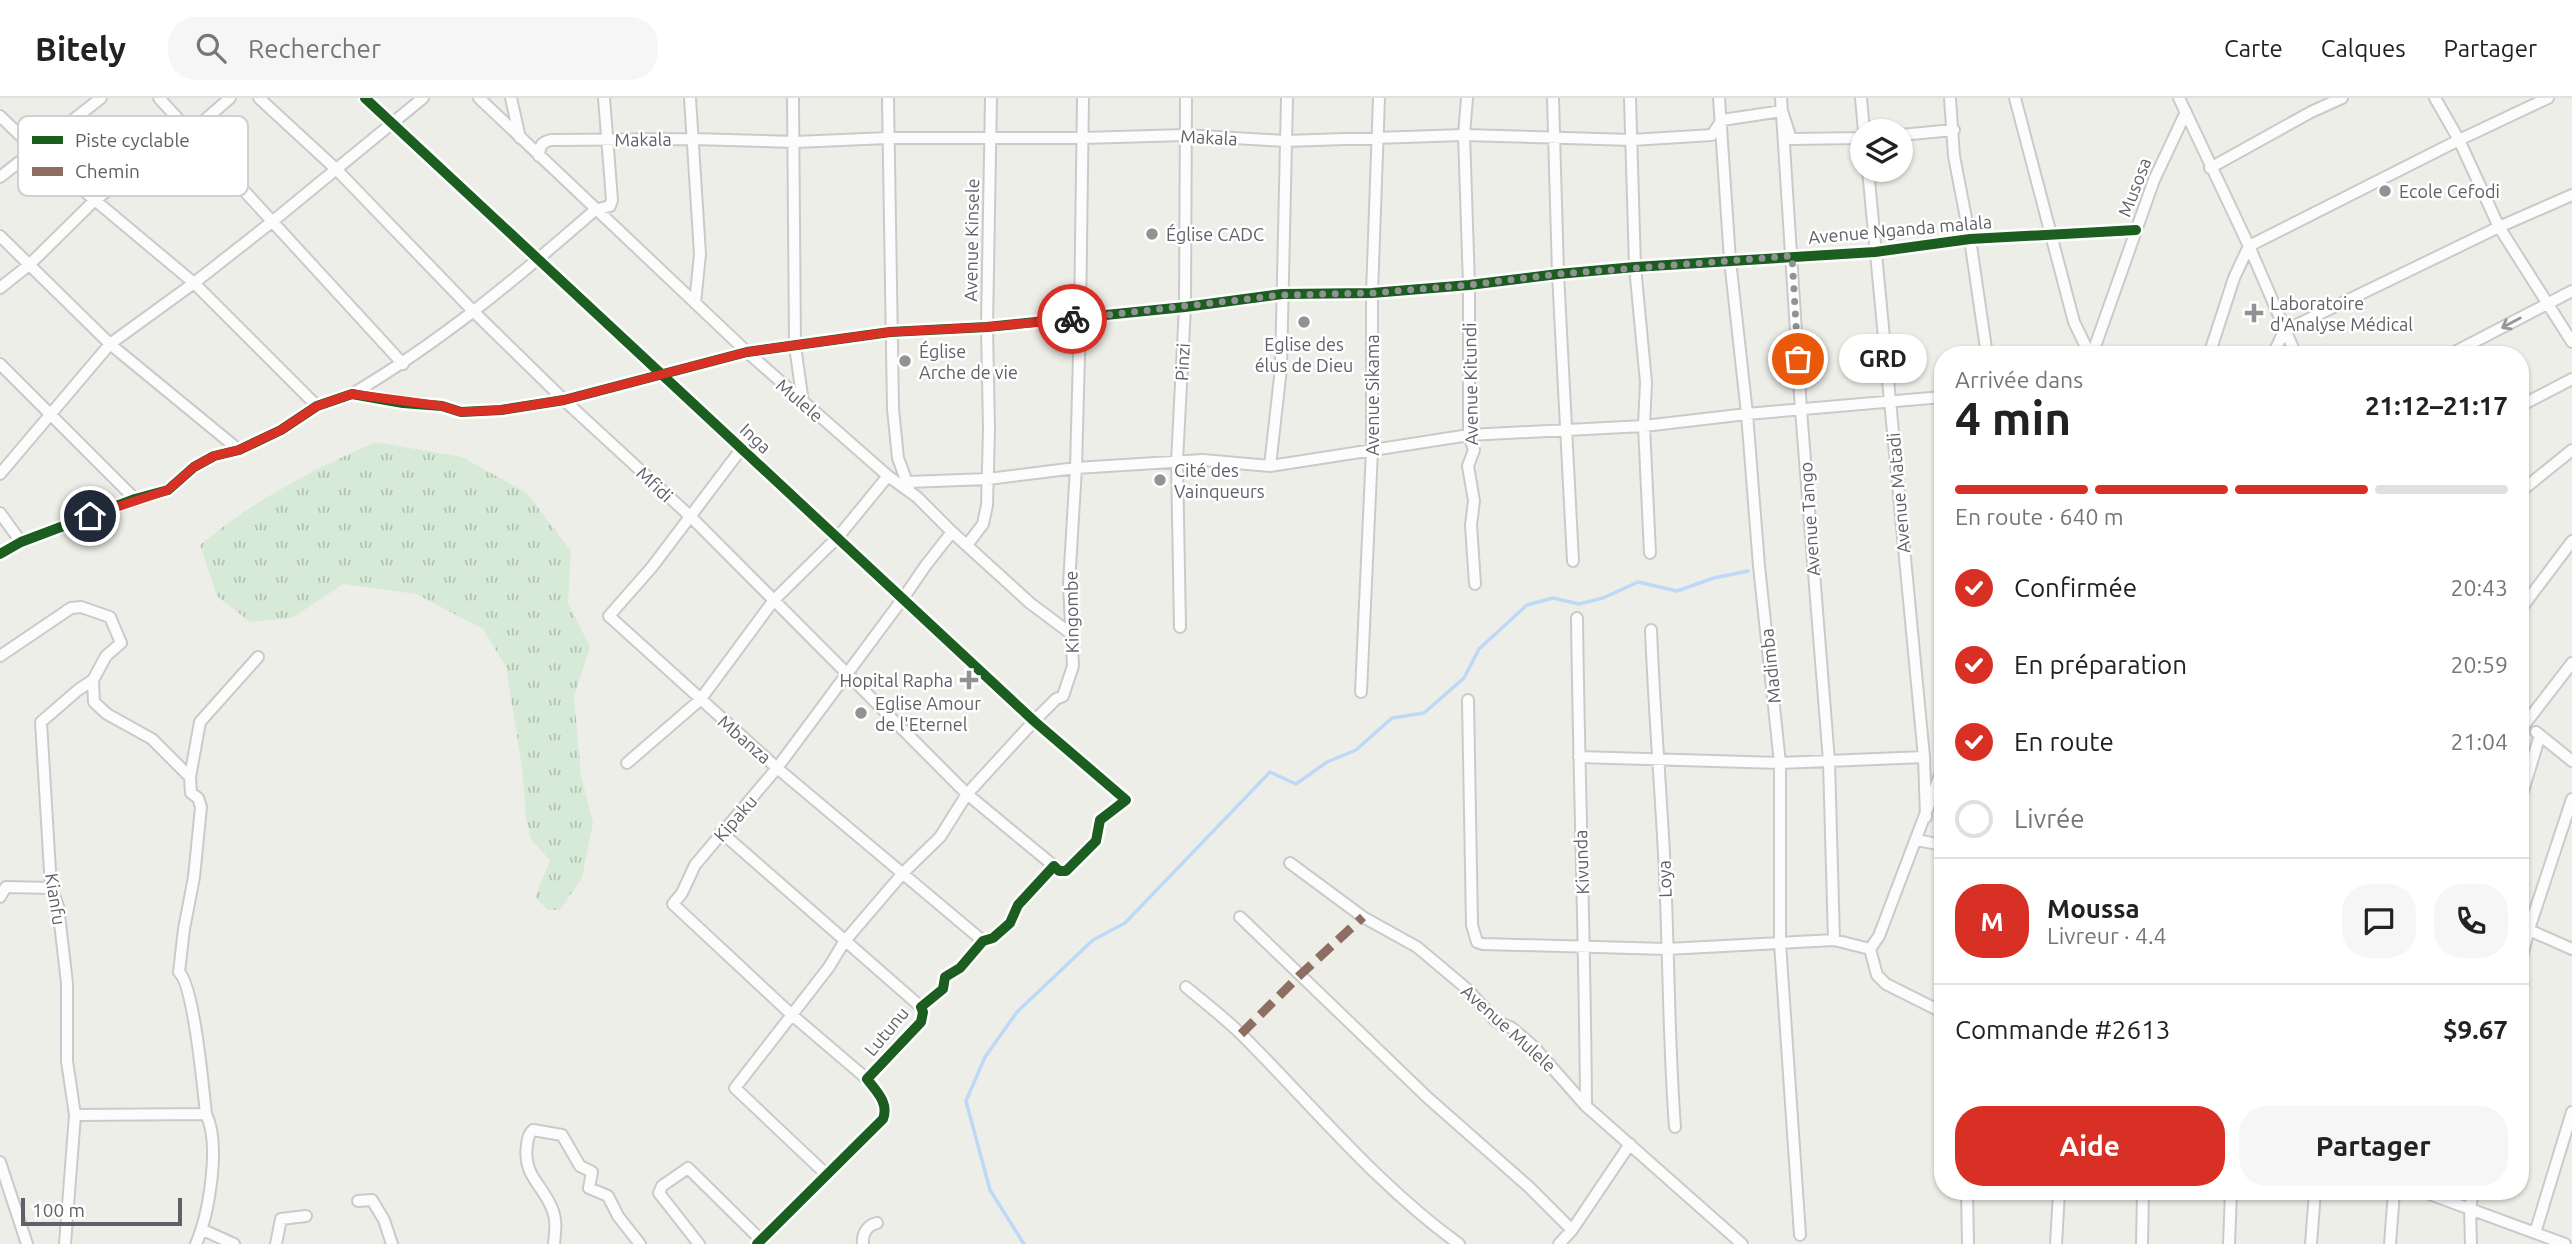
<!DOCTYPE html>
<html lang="fr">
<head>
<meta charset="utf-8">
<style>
  :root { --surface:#fff; --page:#f6f6f6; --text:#222; --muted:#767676; --line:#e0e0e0; --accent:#d93025 }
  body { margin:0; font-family:Ubuntu,sans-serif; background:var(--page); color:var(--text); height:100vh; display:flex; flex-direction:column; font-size:26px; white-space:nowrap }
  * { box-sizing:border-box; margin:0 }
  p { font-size:23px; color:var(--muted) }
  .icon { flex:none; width:38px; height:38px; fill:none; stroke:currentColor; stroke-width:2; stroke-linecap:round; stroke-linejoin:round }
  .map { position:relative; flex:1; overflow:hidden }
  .sheet { position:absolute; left:1934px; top:248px; width:595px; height:854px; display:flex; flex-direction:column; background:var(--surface); border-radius:28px; box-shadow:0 2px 5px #0004 }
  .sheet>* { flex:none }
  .buttons { position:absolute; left:1850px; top:21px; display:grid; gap:14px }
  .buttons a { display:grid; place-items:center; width:63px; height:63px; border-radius:50%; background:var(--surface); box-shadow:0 2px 5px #0004; font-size:35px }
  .scale { position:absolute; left:21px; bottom:18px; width:161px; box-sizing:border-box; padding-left:7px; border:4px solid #5e6167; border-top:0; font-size:19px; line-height:24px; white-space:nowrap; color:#5e6167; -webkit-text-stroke:5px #fff; paint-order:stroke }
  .pin { position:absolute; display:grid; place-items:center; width:60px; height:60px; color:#fff; margin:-30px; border:4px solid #fff; border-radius:50%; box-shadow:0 2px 7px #0007 }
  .courier { position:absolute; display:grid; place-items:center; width:70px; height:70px; margin:-35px; border:5px solid #d93025; border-radius:50%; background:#fff; color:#222; box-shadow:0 2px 9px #0007 }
  .bubble { position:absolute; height:49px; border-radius:24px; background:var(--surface); box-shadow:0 2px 5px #0004; font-size:23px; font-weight:700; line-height:49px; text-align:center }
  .summary em { font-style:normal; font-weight:700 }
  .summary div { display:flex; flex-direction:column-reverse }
  .summary { display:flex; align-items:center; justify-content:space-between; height:119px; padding:0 21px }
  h1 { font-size:46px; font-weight:700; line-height:52px }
  .bar { display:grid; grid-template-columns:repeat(4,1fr); gap:10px 7px; align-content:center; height:84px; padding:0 21px }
  .bar i { height:9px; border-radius:5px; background:var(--line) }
  .bar .active { background:var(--accent) }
  .bar p { grid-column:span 4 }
  .line { display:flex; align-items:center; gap:18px; padding:0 21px; border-top:2px solid var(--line) }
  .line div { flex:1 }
  .round { display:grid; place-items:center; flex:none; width:74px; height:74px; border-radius:28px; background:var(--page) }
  ol { padding:0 21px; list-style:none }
  li { display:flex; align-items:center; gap:21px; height:77px }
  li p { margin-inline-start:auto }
  li .icon { padding:7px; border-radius:50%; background:var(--accent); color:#fff; stroke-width:4 }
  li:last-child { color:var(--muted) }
  li i { width:38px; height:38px; border:4px solid var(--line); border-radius:50% }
  .primary-button { display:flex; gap:14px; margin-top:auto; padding:14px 21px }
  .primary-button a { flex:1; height:80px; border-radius:28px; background:var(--accent); color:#fff; font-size:28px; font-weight:700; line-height:80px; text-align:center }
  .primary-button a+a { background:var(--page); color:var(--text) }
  header { display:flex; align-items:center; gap:42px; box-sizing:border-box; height:98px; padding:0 35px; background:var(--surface); border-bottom:2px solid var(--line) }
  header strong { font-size:33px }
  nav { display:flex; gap:38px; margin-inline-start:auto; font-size:24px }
  .search { width:490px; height:63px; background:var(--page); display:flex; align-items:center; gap:18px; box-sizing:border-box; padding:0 24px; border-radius:28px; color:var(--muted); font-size:26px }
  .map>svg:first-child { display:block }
  .grass { fill:url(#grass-tufts) }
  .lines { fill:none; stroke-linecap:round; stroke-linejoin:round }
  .stream { stroke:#bdd9f8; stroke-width:3.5 }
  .minor-casing { stroke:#cacaca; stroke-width:14 }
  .minor { stroke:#fcfcfc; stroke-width:10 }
  .quiet { stroke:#8d6e63; stroke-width:9; stroke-dasharray:18 9; stroke-linecap:butt }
  .cycleway-casing { stroke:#fff; stroke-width:15 }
  .cycleway { stroke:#1b5e20; stroke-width:10 }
  .oneway { stroke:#95979b }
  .done { stroke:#909294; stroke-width:7; stroke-dasharray:0 12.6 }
  .route { stroke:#d93025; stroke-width:9 }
  .poi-dot { fill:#909294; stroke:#fff; stroke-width:2.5 }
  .labels { text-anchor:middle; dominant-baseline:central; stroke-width:5; stroke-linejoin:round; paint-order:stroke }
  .street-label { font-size:18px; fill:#5e6167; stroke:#fff }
  .poi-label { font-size:18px; fill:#5e6167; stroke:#fff; text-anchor:start }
  .key { fill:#fff; stroke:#cfd0d1; stroke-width:2 }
  .key-label { font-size:19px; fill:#5e6167 }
</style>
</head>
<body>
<header>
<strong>Bitely</strong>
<div class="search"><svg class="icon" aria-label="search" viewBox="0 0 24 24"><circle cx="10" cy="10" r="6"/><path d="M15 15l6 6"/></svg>Rechercher</div>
<nav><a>Carte</a><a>Calques</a><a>Partager</a></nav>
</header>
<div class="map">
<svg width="2572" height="1146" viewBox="0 0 2572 1146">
  <defs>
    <pattern id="grass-tufts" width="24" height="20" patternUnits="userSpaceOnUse" patternTransform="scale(1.75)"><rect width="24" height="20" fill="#d7ead7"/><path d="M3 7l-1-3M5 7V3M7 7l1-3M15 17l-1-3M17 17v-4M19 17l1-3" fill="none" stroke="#b2c1b2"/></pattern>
  </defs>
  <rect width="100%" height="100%" fill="#eeeee9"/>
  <!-- grass -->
  <path class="grass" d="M375,344L462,359L527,395L571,453L568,505L590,549L574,599L581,677L593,725L582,780L560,812H548L535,799L550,762L531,742L526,720L522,669L506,569L483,531L416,496L343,486L292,520L250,524L217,498L200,447C253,403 312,372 375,344Z"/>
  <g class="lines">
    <!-- stream -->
    <path class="stream" d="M1024,1146L990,1092L966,1003L985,959L1017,914L1093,842L1125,825L1270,674L1296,686L1327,664L1356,652L1392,620L1424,615L1464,580L1479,551L1527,507L1553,500L1579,506L1603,500L1638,484L1677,493L1714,480L1748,473"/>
    <defs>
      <path id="minor" d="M159,0L403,266
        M259,0L336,71L474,214L564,302L691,419L967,696L1054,768
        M365,0L1034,623L1126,702L1100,722L1096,743L1066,773H1059L1054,768L1018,807L1010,825L993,840L983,843L960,870L945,879L943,891L921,909L923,914L921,924L867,981C877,994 889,1005 883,1021L757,1146
        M479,0L747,254L888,378L917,399L952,434L1030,505L1070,535
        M511,0L520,40
        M690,0L700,156L695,205
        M793,0L795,248L803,305
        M888,0L893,311L898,360L909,390
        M1467,0L1464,37L1469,187V337L1474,352L1468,368L1474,403L1471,427L1475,486
        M1553,0L1558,176L1573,463
        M1630,0L1635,169L1646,284L1644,328L1650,455
        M1719,0L1730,162L1747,316L1759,468L1780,665V845L1800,1137
        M1781,0L1801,312L1829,663L1834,842
        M1861,0L1864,33
        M1950,0L1954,58L1970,141L1987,257
        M2015,0L2074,224L2090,257
        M2179,0L2249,148L2296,257
        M2435,0L2459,42L2499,129L2572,244
        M0,18L35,52L194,185L317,308
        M1900,37L1954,32
        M539,58C540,48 541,44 551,42L692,41L795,44L888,40H1083L1185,37L1285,43L1464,37L1632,42L1712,37L1722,22L1782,13L1791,41L1862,40
        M2210,70L2311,14L2342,0
        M1868,72L1924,659L1926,719
        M0,79L101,0
        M0,138L110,246L239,352
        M0,190L29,167L96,101L191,34L230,0
        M2092,257L2154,82L2186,14
        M2209,257L2234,180L2249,148L2459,42L2548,0
        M2273,257L2284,233L2499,129L2572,97
        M2449,257L2572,193
        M0,266L135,401
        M352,296C442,243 517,180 595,112L610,108L612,102L604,0
        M2520,308L2572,281
        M742,350L652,469L609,518L777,670L983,843
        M1270,368L1281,270L1287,0
        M0,376L110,246L194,185L273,123L423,0
        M908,384L988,381L1076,370L1203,362L1270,368L1469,337L1644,328L1747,316L1942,299
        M2520,394L2572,352
        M0,415L21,444
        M967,447L983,426L987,407L989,332L987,229L991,0
        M0,456L21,444L135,401L168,392L194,369L214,358L239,352L281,332L317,308L352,296L403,305L442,308L461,314L501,312L564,302L747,254L890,234L987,229L1185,209L1282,196L1372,195L1469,187L1558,176L1635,169L1875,154L1970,141L2136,132
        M2520,512L2572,443
        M1577,520C1579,683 1585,845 1586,1008
        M1180,529L1177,363L1185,209L1186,0
        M1651,532C1654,607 1660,682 1664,756C1669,847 1668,938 1675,1029
        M0,558L71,510L81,509L110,519L121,545L106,558L93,582
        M93,582L94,604L107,616L152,641L190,679
        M1361,594L1372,352V195L1379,0
        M1468,602L1472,827L1477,844L1483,846L1667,851L1834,842L1870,851
        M2525,626L2572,565
        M2536,634L2572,663
        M1579,659L1780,665L1924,659
        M627,665L700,602L774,502L838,439L888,378
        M2520,703L2540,637
        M721,734L921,909
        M1917,742L1942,747
        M1290,765L1363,819L1417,849L1467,891L1496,923L1512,930L1533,948L1586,1008L1742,1146
        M0,799L6,789L51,790
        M1240,819L1428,1000L1529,1089L1572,1132
        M2520,828L2572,851
        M1870,851L1879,838L1942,672
        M1870,851L1877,877L1886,886L1942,914
        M2520,866L2529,831L2572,701
        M1186,889C1205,905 1225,920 1243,938C1314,1009 1377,1087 1459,1146
        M867,981L792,917L673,806L682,795L695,767L777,670L904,499L926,467L952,434
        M75,1017L206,1016
        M0,1064L27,1146
        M827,1077L735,990L829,869L844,844L903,775L940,739L967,696L1034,623L1056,601L1063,598L1073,568L1069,486L1076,370L1080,220L1083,0
        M1967,1094L1968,1146
        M2424,1094L2565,1146
        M358,1103L372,1102L384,1122L392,1146
        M203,1132L234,1146
        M2535,1135L2572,1014
        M65,1146L75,1017L67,963V885L58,808L51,790L41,624L78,592L93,582
        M196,1146C209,1116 221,1046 206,1016C203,989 194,888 179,874L184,831L194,779L201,709L198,700L191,695L190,679L200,624L258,559
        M276,1146L281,1121L306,1118
        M554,1146C555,1134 557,1124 553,1113C544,1087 522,1078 527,1047C528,1040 528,1037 533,1032L562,1037L580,1068L592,1074L589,1090L608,1098L618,1118L640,1146
        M699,1146L659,1095L662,1088L688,1070L761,1142L762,1146
        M863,1146C862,1136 867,1127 877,1125
        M1559,1146L1572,1132L1630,1046
        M2056,1146L2059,1094
        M2142,1146L2143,1094
        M2229,1146L2231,1094
        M2311,1146L2315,1094
        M2390,1146L2394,1094
        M2471,1146L2470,1111L2473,1094"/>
    </defs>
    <!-- minor casing -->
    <use href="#minor" class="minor-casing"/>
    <!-- minor -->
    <use href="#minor" class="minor"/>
    <!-- quiet -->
    <path class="quiet" d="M1241,936L1300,877L1363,819"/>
    <defs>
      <path id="cycleway" d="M365,0L1034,623L1126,702L1100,722L1096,743L1066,773H1059L1054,768L1018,807L1010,825L993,840L983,843L960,870L945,879L943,891L921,909L923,914L921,924L867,981C877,994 889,1005 883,1021L757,1146
        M0,456L21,444L135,401L168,392L194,369L214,358L239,352L281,332L317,308L352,296L403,305L442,308L461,314L501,312L564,302L747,254L890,234L987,229L1185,209L1282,196L1372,195L1469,187L1558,176L1635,169L1875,154L1970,141L2136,132"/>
    </defs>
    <!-- cycleway casing -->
    <use href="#cycleway" class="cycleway-casing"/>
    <!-- cycleway -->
    <use href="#cycleway" class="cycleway"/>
  </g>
  <!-- one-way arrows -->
  <defs><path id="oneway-shaft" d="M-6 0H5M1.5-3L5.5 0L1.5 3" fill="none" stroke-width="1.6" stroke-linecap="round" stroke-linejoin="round" transform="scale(1.75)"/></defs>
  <use class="oneway" href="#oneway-shaft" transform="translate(2511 225) rotate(152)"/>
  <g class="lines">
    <!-- done -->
    <path class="done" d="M1072,221L1282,197L1372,195L1469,187L1558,176L1792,158L1798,261"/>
    <!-- route -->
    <path class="route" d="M90,418L168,392L194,369L214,358L239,352L281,332L317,308L352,296L442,308L461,314L501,312L564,302L747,254L890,234L987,229L1072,221"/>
  </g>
  <!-- markers -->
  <g class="poi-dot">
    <circle cx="2385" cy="93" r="7"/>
    <circle cx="1152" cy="136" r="7"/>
    <path d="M2250.5 204.5h7v7h7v7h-7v7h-7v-7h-7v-7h7z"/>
    <circle cx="1304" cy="224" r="7"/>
    <circle cx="905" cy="263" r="7"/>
    <circle cx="1160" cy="382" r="7"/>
    <path d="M965.5 571.5h7v7h7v7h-7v7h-7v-7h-7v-7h7z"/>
    <circle cx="861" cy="615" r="7"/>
  </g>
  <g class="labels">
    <!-- street labels -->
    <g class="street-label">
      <text transform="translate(1209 39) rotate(3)">Makala</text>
      <text transform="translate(643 41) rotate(-1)">Makala</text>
      <text transform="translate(2134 89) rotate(-69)">Musosa</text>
      <text transform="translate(1900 131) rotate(-5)">Avenue Nganda malala</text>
      <text transform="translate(971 142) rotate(-89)">Avenue Kinsele</text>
      <text transform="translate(1182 264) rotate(-87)">Pinzi</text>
      <text transform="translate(1470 286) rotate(-91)">Avenue Kitundi</text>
      <text transform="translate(1372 297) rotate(-90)">Avenue Sikama</text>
      <text transform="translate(800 302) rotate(41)">Mulele</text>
      <text transform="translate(756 340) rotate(43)">Inga</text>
      <text transform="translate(655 386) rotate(43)">Mfidi</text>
      <text transform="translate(1898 395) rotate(-95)">Avenue Matadi</text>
      <text transform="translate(1809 421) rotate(-94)">Avenue Tango</text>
      <text transform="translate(1071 514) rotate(-91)">Kingombe</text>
      <text transform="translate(1770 568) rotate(-96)">Madimba</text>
      <text transform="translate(745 641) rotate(41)">Mbanza</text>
      <text transform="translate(735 720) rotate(-49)">Kipaku</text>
      <text transform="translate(1581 764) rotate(-92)">Kivunda</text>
      <text transform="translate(1664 781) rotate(-92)">Loya</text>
      <text transform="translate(56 801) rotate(81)">Kianfu</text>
      <text transform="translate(1509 930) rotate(42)">Avenue Mulele</text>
      <text transform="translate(886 933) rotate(-50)">Lutunu</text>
    </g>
    <!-- poi labels -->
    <g class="poi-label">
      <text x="2399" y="93">Ecole Cefodi</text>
      <text x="1166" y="136">Église CADC</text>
      <text x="2270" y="205">Laboratoire<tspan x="2270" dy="21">d'Analyse Médical</tspan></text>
      <text x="1304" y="246" text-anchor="middle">Eglise des<tspan x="1304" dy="21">élus de Dieu</tspan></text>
      <text x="919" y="253">Église<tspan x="919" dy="21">Arche de vie</tspan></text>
      <text x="1174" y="372">Cité des<tspan x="1174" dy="21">Vainqueurs</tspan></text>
      <text x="953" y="582" text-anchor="end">Hopital Rapha</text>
      <text x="875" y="605">Eglise Amour<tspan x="875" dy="21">de l'Eternel</tspan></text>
    </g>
  </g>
  <!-- legend -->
  <rect x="18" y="18" width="230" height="80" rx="10" class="key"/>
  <rect x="32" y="38" width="31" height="8" fill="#1b5e20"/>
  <rect x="32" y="69" width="31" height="9" fill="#8d6e63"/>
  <g class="key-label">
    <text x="75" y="49">Piste cyclable</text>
    <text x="75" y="80">Chemin</text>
  </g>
</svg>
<div class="buttons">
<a><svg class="icon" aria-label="layers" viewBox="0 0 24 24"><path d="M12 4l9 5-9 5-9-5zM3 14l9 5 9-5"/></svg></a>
</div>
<div class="scale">100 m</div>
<div class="pin" style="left:1798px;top:261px;background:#ea580c"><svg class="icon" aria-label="bag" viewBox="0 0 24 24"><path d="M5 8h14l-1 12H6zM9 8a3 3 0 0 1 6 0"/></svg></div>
<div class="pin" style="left:90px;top:418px;background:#1f2937"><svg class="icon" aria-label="home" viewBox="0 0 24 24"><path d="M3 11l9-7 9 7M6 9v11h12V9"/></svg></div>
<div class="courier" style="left:1072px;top:221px"><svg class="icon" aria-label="bike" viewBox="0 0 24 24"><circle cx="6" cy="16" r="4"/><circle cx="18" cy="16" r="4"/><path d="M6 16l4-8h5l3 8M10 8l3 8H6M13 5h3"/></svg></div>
<div class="bubble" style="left:1839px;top:236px;width:88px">GRD</div>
<section class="sheet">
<div class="summary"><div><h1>4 min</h1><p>Arrivée dans</p></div><em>21:12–21:17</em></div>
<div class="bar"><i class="active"></i><i class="active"></i><i class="active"></i><i></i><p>En route · 640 m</p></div>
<ol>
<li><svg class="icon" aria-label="check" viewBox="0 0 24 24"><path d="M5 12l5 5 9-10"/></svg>Confirmée<p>20:43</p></li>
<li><svg class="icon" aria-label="check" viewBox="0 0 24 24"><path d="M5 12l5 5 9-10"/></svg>En préparation<p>20:59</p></li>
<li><svg class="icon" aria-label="check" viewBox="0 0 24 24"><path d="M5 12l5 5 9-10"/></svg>En route<p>21:04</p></li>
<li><i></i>Livrée</li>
</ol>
<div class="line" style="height:126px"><b class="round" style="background:var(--accent);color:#fff">M</b><div><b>Moussa</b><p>Livreur · 4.4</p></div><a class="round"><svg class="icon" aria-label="chat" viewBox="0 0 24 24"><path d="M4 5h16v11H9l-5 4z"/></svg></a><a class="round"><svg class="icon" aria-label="phone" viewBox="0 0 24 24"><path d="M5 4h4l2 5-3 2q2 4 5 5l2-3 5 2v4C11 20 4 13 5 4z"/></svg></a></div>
<div class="line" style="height:91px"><div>Commande #2613</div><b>$9.67</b></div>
<div class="primary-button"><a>Aide</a><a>Partager</a></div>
</section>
</div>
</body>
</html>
